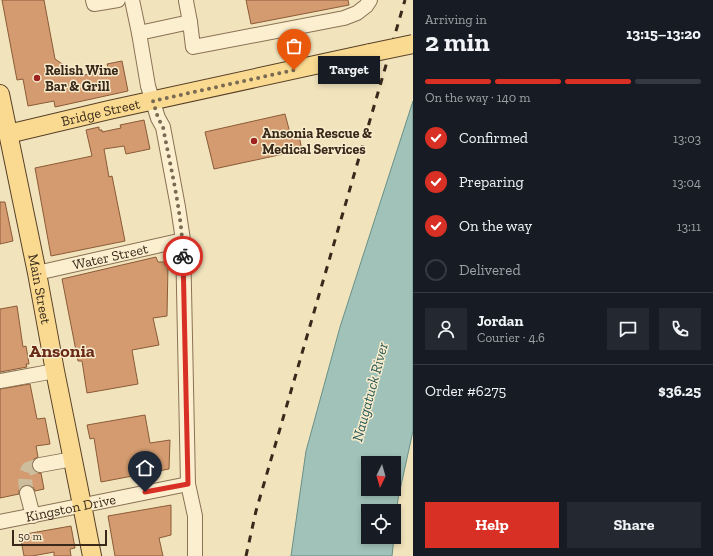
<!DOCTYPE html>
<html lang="en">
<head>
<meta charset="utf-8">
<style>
  :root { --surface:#171b24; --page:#242831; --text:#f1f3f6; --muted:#9ea1a6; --line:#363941; --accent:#d93025 }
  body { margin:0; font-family:"Zilla Slab",serif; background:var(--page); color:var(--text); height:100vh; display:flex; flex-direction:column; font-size:15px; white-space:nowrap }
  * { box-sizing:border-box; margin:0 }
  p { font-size:13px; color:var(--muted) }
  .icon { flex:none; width:22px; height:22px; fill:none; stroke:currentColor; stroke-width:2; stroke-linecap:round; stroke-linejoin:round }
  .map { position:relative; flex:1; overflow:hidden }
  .sheet { display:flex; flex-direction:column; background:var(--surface); width:300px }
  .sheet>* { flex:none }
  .needle { width:26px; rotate:185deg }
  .controls { position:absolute; left:361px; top:456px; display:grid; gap:8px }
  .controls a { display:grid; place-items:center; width:40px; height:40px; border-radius:0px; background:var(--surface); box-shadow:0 2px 6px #0003; font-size:20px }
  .scale { position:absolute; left:12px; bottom:10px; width:95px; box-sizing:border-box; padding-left:4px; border:2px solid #38291b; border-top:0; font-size:11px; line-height:14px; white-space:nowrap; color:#38291b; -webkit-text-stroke:3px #f8eccd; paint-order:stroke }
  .pin { position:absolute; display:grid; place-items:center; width:34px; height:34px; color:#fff; margin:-41px -17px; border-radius:50% 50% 50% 0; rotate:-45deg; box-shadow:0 0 4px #0007 }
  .pin .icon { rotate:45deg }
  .courier { position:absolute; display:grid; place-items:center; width:40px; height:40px; margin:-20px; border:3px solid #d93025; border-radius:50%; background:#fff; color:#222; box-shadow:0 1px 5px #0007 }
  .bubble { position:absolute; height:28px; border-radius:0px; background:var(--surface); box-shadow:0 2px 6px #0003; font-size:13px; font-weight:700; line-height:28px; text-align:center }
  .summary em { font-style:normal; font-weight:700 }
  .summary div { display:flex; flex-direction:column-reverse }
  .summary { display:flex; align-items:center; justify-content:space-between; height:68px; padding:0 12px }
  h1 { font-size:26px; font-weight:700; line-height:30px }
  .bar { display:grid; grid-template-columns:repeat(4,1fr); gap:6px 4px; align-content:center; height:48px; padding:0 12px }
  .bar i { height:5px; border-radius:3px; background:var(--line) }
  .bar .current { background:var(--accent) }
  .bar p { grid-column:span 4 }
  .line { display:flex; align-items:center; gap:10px; padding:0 12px; border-top:1px solid var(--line) }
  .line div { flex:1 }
  .round { display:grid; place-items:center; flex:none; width:42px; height:42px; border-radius:0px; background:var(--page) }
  ol { padding:0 12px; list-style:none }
  li { display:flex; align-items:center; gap:12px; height:44px }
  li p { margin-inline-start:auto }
  li .icon { padding:4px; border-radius:50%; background:var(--accent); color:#fff; stroke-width:4 }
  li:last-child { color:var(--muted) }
  li i { width:22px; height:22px; border:2px solid var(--line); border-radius:50% }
  .cta { display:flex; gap:8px; margin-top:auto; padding:8px 12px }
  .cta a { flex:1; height:46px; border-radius:0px; background:var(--accent); color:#fff; font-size:16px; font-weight:700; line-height:46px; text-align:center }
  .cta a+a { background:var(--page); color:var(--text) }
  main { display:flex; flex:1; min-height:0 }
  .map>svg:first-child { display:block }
  .water { fill:#a1c2b9; stroke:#689087; fill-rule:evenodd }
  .building { fill:#d39b6f; stroke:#8b5b38 }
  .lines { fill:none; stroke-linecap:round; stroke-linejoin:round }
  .minor-tunnel { stroke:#ccbe9c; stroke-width:14; stroke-dasharray:14 7; stroke-linecap:butt }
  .minor-casing { stroke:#8a7254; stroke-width:16 }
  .major-casing { stroke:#574029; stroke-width:20 }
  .minor { stroke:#fbefd0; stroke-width:14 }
  .major { stroke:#f9da90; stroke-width:18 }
  .rail { stroke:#38291b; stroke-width:3; stroke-dasharray:7 7; stroke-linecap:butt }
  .major-bridge-casing { stroke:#574029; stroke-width:20; stroke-linecap:butt }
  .major-bridge { stroke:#f9da90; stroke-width:18 }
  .done { stroke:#796a53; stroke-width:4; stroke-dasharray:0 7.2 }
  .route { stroke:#d93025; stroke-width:5 }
  .poi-dot { fill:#9e2220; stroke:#f8eccd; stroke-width:1.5 }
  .labels { text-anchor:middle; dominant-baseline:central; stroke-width:3; stroke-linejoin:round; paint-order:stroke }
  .poi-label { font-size:14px; font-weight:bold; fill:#38291b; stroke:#f8eccd; text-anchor:start }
  .street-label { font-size:14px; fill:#38291b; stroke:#f8eccd }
  .water-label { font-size:15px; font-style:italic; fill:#285957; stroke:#f8eccd }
  .district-label { font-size:18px; font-weight:bold; fill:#682917; stroke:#f8eccd }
</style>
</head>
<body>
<main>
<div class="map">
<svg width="413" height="556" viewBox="0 0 413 556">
  <rect width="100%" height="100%" fill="#f1e3bc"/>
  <!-- water -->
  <path class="water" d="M413,101V431L398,499L392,556H291L306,451L340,327ZM368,463H394V489H368ZM368,511H394V537H368Z"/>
  <!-- building -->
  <path class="building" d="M2,0H44L55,59L80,76L109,70L107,64L122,61L128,91L55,107L54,101L28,106L23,79L17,80Z
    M246,0H348L349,5L251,24Z
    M285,114L290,133L298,131L302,150L214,169L205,132Z
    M144,120L150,149L126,154L124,146L104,149L109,177L112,176L125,241L51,256L35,168L92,156L86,130L99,127V130H102V132L121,128L120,125Z
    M0,202H5L13,241L0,244Z
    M156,257L158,262H164L165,265H168L167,316L153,318L159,345L132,350L138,384L87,393L82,361H78L62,279Z
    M17,306L23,347L26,346L29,364H26L27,367L0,372V309Z
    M30,384L37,419L45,418L50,444L36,446L38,457L34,459L32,463V467L34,471L38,473H41L44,489L35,491L33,487L29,485H25L21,487L19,490V494L0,498V389Z
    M145,415L150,443L170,440L169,469L101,482L94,438L90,439L87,425Z
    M171,505V535L159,538L163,556H115L108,516Z
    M71,526L75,548L70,549L71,556H54V552L32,556H24L20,535Z"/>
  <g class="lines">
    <!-- minor-tunnel -->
    <path class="minor-tunnel" d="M27,493C25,484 24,477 28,469L40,465"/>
    <defs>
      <g id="minor">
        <path d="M93,0L94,4L118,0"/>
        <path d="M132,0L139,33L148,86L158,118L163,127L178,207L183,240L188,484L195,516V556"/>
        <path d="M186,1L190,22"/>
        <path d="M139,33L190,22L193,47L344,18L357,13L366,6L370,0"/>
        <path id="s1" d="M37,273L183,240"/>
        <path d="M0,381L55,371"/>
        <path d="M40,465L73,459"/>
        <path d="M27,493L33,516"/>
        <path id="s2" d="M0,522L188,484"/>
      </g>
      <g id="major">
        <path id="s3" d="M0,94L37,273L55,371L82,505L92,556"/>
        <path id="s4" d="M8,134L109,110L370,53"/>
      </g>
    </defs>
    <!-- minor casing -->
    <use href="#minor" class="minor-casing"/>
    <!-- major casing -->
    <use href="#major" class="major-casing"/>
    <!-- minor -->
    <use href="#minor" class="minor"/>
    <!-- major -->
    <use href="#major" class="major"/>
    <!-- rail -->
    <path class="rail" d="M246,556L256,511L405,0"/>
    <defs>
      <path id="major-bridge" d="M370,53L413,44"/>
    </defs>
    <!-- major-bridge casing -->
    <use href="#major-bridge" class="major-bridge-casing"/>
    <!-- major-bridge -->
    <use href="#major-bridge" class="major-bridge"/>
  </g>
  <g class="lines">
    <!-- done -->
    <path class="done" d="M183,256C182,213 171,170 163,127L158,118L153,101L294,70"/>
    <!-- route -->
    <path class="route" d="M145,492L188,484L183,256"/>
  </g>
  <!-- markers -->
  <g class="poi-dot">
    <circle cx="37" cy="78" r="4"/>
    <circle cx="254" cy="141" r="4"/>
  </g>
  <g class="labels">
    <!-- poi labels -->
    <g class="poi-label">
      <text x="45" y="70">Relish Wine<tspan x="45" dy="16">Bar &amp; Grill</tspan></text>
      <text x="262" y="133">Ansonia Rescue &amp;<tspan x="262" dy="16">Medical Services</tspan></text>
    </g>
    <!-- street labels -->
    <g class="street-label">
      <text stroke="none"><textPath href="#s4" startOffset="95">Bridge Street</textPath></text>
      <text stroke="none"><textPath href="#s1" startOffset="75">Water Street</textPath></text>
      <text stroke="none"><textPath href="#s3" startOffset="199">Main Street</textPath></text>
      <text stroke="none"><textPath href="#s2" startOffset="72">Kingston Drive</textPath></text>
    </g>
    <!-- water labels -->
    <g class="water-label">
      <text transform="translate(370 392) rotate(-75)">Naugatuck River</text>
    </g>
    <!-- district labels -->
    <g class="district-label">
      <text x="62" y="351">Ansonia</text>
    </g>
  </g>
</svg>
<div class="controls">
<a><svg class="needle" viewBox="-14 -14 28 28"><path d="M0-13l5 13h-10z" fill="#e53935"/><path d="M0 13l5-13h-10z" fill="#9ea1a6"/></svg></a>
<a><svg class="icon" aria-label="locate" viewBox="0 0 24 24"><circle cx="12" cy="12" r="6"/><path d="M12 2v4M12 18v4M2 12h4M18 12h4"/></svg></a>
</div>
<div class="scale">50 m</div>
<div class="pin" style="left:294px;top:70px;background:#ea580c"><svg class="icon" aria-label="bag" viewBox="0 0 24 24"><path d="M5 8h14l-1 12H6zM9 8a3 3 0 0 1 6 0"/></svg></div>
<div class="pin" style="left:145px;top:492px;background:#1f2937"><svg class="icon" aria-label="home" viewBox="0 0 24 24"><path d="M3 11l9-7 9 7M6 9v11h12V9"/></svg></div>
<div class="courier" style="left:183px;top:256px"><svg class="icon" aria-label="bike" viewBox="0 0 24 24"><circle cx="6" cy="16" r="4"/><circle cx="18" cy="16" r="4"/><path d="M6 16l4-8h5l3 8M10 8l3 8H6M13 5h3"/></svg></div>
<div class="bubble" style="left:318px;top:56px;width:62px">Target</div>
</div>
<section class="sheet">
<div class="summary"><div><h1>2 min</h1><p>Arriving in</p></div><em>13:15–13:20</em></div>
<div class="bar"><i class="current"></i><i class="current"></i><i class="current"></i><i></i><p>On the way · 140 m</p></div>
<ol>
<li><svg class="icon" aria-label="check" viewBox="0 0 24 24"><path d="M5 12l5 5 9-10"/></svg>Confirmed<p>13:03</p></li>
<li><svg class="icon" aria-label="check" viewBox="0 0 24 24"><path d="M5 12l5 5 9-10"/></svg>Preparing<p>13:04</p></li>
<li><svg class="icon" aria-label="check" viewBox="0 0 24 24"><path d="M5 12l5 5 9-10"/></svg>On the way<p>13:11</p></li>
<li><i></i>Delivered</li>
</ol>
<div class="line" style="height:72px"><a class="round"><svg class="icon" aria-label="person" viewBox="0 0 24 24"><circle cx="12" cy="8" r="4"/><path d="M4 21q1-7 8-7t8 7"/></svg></a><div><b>Jordan</b><p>Courier · 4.6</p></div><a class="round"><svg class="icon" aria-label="chat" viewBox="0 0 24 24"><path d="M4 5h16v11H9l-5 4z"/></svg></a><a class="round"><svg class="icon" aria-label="phone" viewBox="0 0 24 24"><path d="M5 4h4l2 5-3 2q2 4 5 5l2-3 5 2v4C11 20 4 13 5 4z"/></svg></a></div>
<div class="line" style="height:52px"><div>Order #6275</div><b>$36.25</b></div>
<div class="cta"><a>Help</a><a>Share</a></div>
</section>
</main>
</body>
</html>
